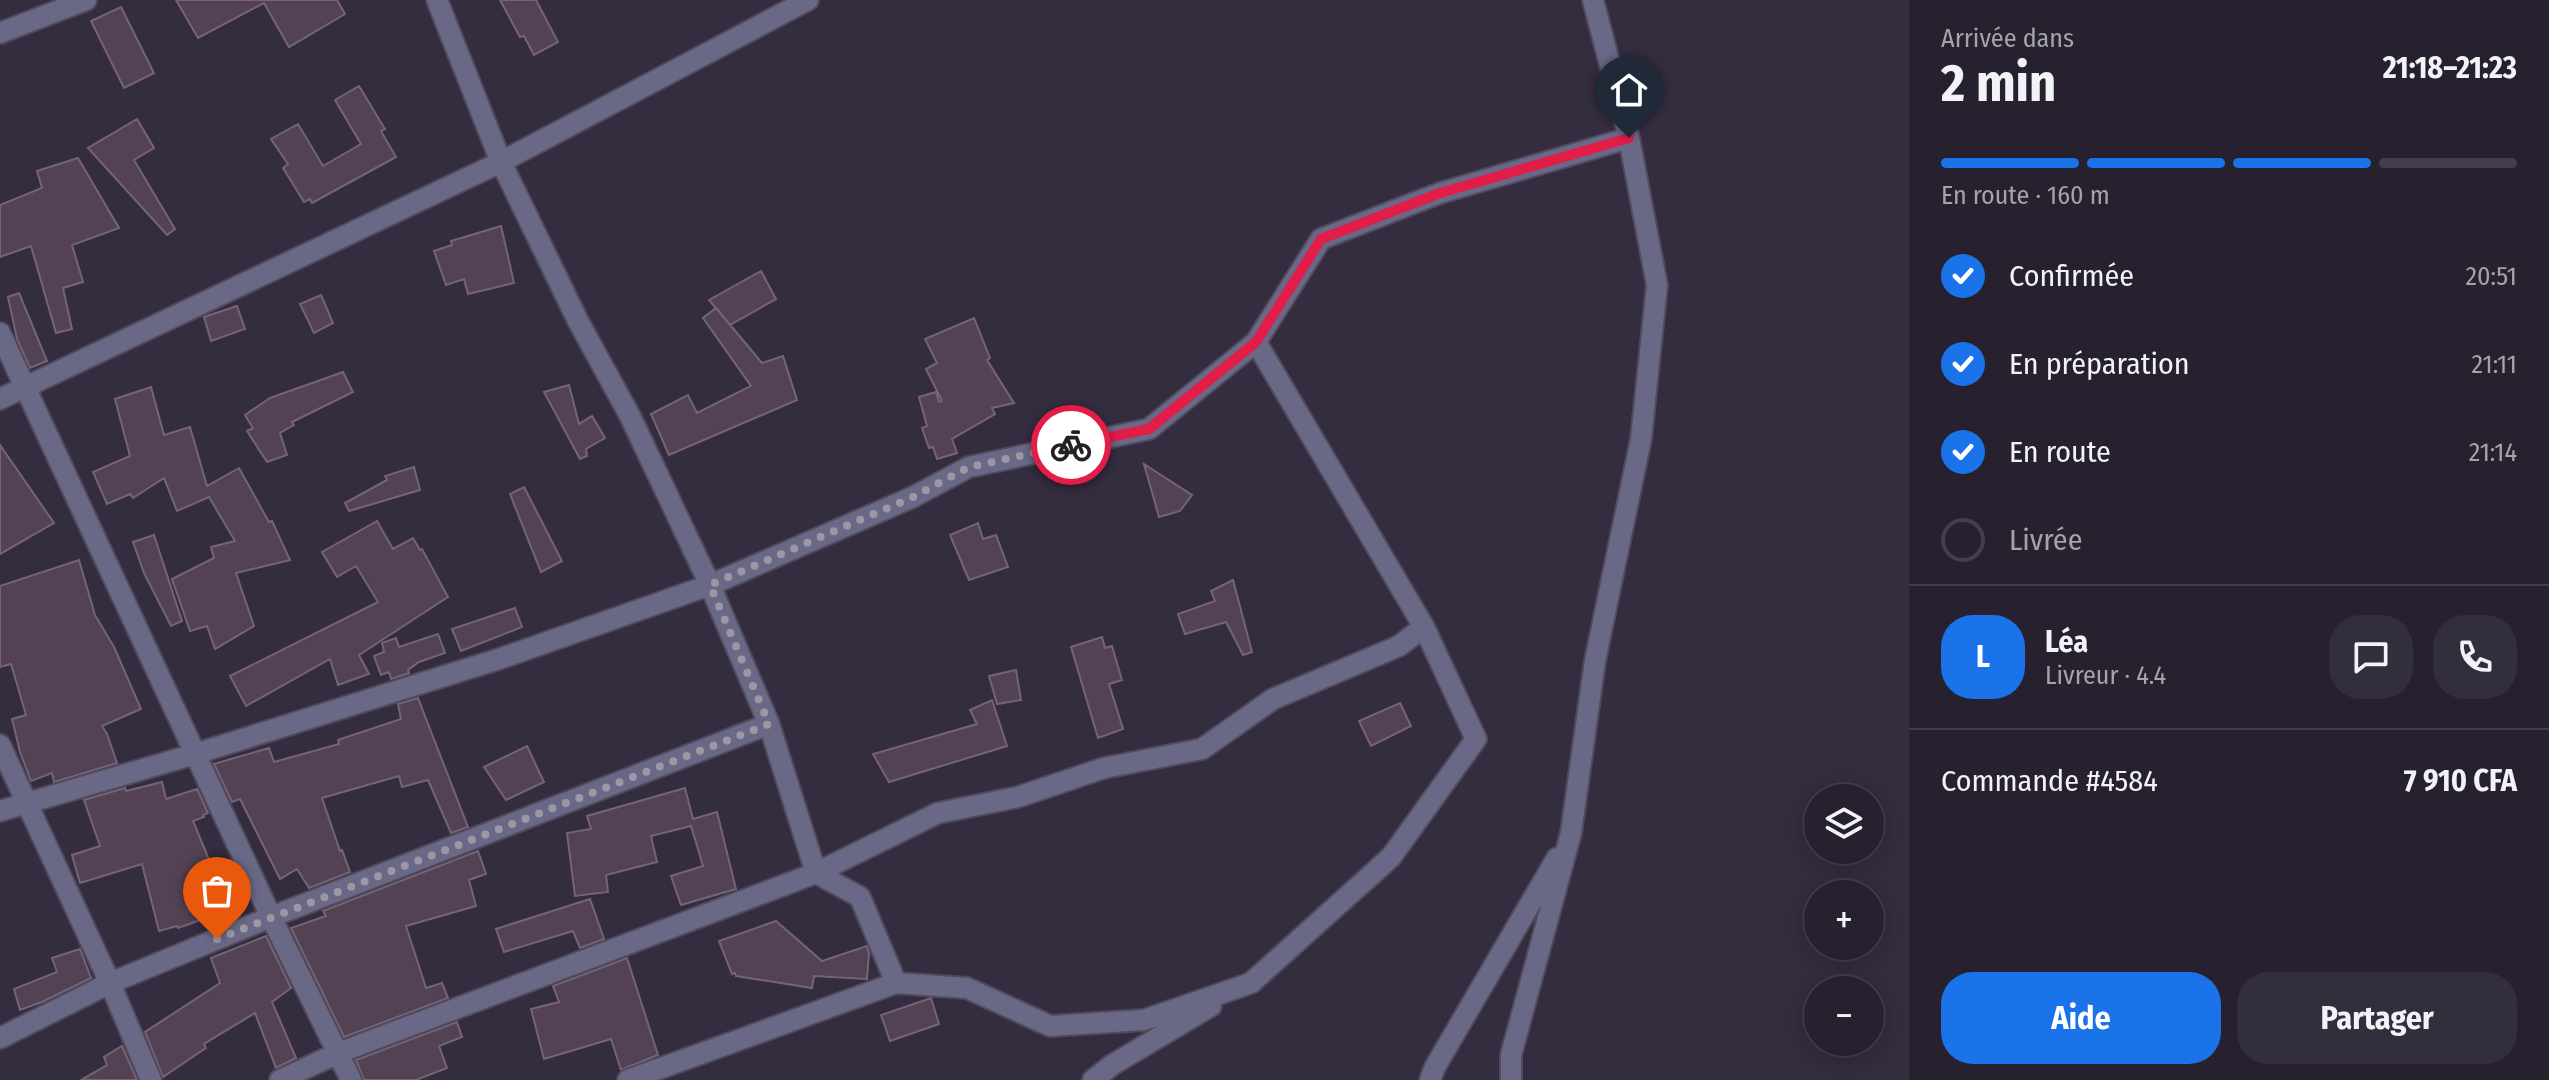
<!DOCTYPE html>
<html lang="fr">
<head>
<meta charset="utf-8">
<style>
  :root { --surface:#27212f; --page:#332e3b; --text:#f1f3f6; --muted:#a4a3aa; --line:#433e4b; --accent:#1a73e8 }
  body { margin:0; font-family:"Fira Sans Condensed",sans-serif; background:var(--page); color:var(--text); height:100vh; display:flex; flex-direction:column; font-size:30px; white-space:nowrap }
  * { box-sizing:border-box; margin:0 }
  p { font-size:26px; color:var(--muted) }
  .icon { flex:none; width:44px; height:44px; fill:none; stroke:currentColor; stroke-width:2; stroke-linecap:round; stroke-linejoin:round }
  .map { position:relative; flex:1; overflow:hidden }
  .details { display:flex; flex-direction:column; background:var(--surface); width:640px }
  .details>* { flex:none }
  .fabs { position:absolute; left:1804px; top:784px; display:grid; gap:16px }
  .fabs a { display:grid; place-items:center; width:80px; height:80px; border-radius:50%; background:var(--surface); box-shadow:0 4px 20px #0003,0 0 0 2px var(--line); font-size:40px }
  .pin { position:absolute; display:grid; place-items:center; width:68px; height:68px; color:#fff; margin:-82px -34px; border-radius:50% 50% 50% 0; rotate:-45deg; box-shadow:0 0 8px #0007 }
  .pin .icon { rotate:45deg }
  .courier { position:absolute; display:grid; place-items:center; width:80px; height:80px; margin:-40px; border:6px solid #e11d48; border-radius:50%; background:#fff; color:#222; box-shadow:0 2px 10px #0007 }
  .summary em { font-style:normal; font-weight:700 }
  .summary div { display:flex; flex-direction:column-reverse }
  .summary { display:flex; align-items:center; justify-content:space-between; height:136px; padding:0 32px }
  h1 { font-size:52px; font-weight:700; line-height:60px }
  .bar { display:grid; grid-template-columns:repeat(4,1fr); gap:12px 8px; align-content:center; height:96px; padding:0 32px }
  .bar i { height:10px; border-radius:6px; background:var(--line) }
  .bar .selected { background:var(--accent) }
  .bar p { grid-column:span 4 }
  .line { display:flex; align-items:center; gap:20px; padding:0 32px; border-top:2px solid var(--line) }
  .line div { flex:1 }
  .round { display:grid; place-items:center; flex:none; width:84px; height:84px; border-radius:32px; background:var(--page) }
  ol { padding:0 32px; list-style:none }
  li { display:flex; align-items:center; gap:24px; height:88px }
  li p { margin-inline-start:auto }
  li .icon { padding:8px; border-radius:50%; background:var(--accent); color:#fff; stroke-width:4 }
  li:last-child { color:var(--muted) }
  li i { width:44px; height:44px; border:4px solid var(--line); border-radius:50% }
  .action { display:flex; gap:16px; margin-top:auto; padding:16px 32px }
  .action a { flex:1; height:92px; border-radius:32px; background:var(--accent); color:#fff; font-size:32px; font-weight:700; line-height:92px; text-align:center }
  .action a+a { background:var(--page); color:var(--text) }
  main { display:flex; flex:1; min-height:0 }
  .map>svg:first-child { display:block }
  .building { fill:#534253; stroke:#766476; stroke-width:2 }
  .lines { fill:none; stroke-linecap:round; stroke-linejoin:round }
  .minor-casing { stroke:#514a5b; stroke-width:24 }
  .minor { stroke:#696987; stroke-width:20 }
  .done { stroke:#9d97a5; stroke-width:8; stroke-dasharray:0 14.4 }
  .route { stroke:#e11d48; stroke-width:10 }
</style>
</head>
<body>
<main>
<div class="map">
<svg width="1909" height="1080" viewBox="0 0 1909 1080">
  <rect width="100%" height="100%" fill="#342c3f"/>
  <!-- building -->
  <path class="building" d="M176,0H337L345,14L289,47L264,3L198,38Z
    M500,0H536L558,42L534,55L524,36L520,37Z
    M121,7L154,73L124,88L91,21Z
    M359,86L385,129L381,131L396,157L312,203L310,199L304,202L283,168L288,164L271,139L298,124L323,166L361,144L335,100Z
    M137,119L154,148L134,160L175,229L167,235L88,148Z
    M78,158L119,228L72,245L83,282L63,288L72,329L56,333L31,246L0,257V205L42,188L37,171Z
    M501,226L514,283L468,294L464,279L446,285L434,251L452,245L451,241Z
    M761,271L776,299L730,325L709,300Z
    M19,293L47,361L30,368L17,339L8,297Z
    M321,295L333,323L314,333L300,304Z
    M237,306L245,329L211,341L204,317Z
    M716,308L762,363L783,356L797,400L669,455L651,414L688,395L697,413L751,386L703,318Z
    M974,318L990,358L987,360L1014,403L992,408L995,414L952,439L957,453L937,459L933,447L929,448L922,428L927,426L919,397L936,392L939,402L942,401L926,369L937,363L925,339Z
    M343,372L353,392L292,422L294,425L280,433L287,455L267,462L247,431L253,428L245,415L270,398Z
    M569,385L579,424L592,416L605,438L586,449L587,456L580,459L544,392Z
    M151,387L164,435L190,427L207,486L239,468L269,522L272,521L290,560L236,573L254,626L215,649L207,626L190,631L172,579L214,558L211,547L235,541L209,497L177,511L164,478L133,498L130,494L107,504L93,472L130,456L115,399Z
    M0,445L54,523L0,554Z
    M1144,464L1192,495L1180,511L1159,517Z
    M414,467L420,490L349,511L345,503L387,480L385,476Z
    M524,487L562,561L541,572L510,494Z
    M377,521L393,549L413,538L420,550L422,549L448,597L359,655L369,674L338,685L330,659L246,706L230,676L378,602L356,566L337,577L322,552Z
    M978,523L983,539L996,535L1008,567L969,580L950,535Z
    M154,535L182,621L171,626L144,573L133,542Z
    M79,560L95,615L114,647L141,709L102,726L107,734L117,763L54,782L52,773L31,781L20,752L12,719L26,715L11,664L0,667V586Z
    M1233,580L1252,652L1243,655L1226,622L1185,634L1178,614L1215,601L1211,591Z
    M515,608L522,627L461,651L452,629Z
    M438,634L445,653L419,662L408,670L409,673L391,679L389,672L381,675L374,656L384,652L382,643L396,638L399,647Z
    M1102,637L1105,648L1112,646L1122,680L1109,684L1123,729L1098,738L1071,647Z
    M1016,670L1021,700L997,704L989,676Z
    M418,698L468,827L451,833L428,780L402,787L399,776L322,798L340,851L342,850L350,872L309,888L297,869L280,879L240,799L232,802L214,764L269,748L274,762L339,744L338,740L401,719L398,704Z
    M992,700L1007,746L889,782L873,754L977,724L970,710Z
    M1400,703L1411,726L1371,746L1359,721Z
    M527,746L544,782L506,800L484,767Z
    M162,782L166,799L197,789L208,813L203,815L204,817L193,821L222,891L208,896L215,915L178,928L177,926L159,931L142,864L80,883L72,855L100,846L84,800L125,788L126,791Z
    M685,788L693,819L717,812L736,889L681,905L671,876L703,866L691,826L651,836L657,862L606,875L608,892L575,896L567,833L591,829L587,816Z
    M478,851L486,874L469,880L476,906L406,926L426,988L442,983L448,998L344,1037L291,928L326,916L323,911Z
    M590,899L604,939L580,948L573,931L504,952L496,929Z
    M776,921L822,961L867,946L869,953L867,979L814,976L812,988L736,976L735,973L732,974L719,941Z
    M266,936L291,988L272,1002L296,1058L276,1068L255,1013L204,1044L206,1048L163,1077L145,1032L220,983L211,958Z
    M80,949L91,978L42,1002L20,1010L14,989L57,972L52,958Z
    M627,958L658,1055L621,1070L611,1039L544,1059L531,1009L559,1002L553,986Z
    M931,998L939,1024L890,1041L881,1015Z
    M457,1022L462,1037L439,1046L447,1068L416,1080H364L356,1060Z
    M122,1046L137,1080H81L107,1065L104,1057Z"/>
  <g class="lines">
    <defs>
      <path id="minor" d="M437,0L501,162L578,321L630,416L710,585L769,724L816,873L860,897L896,983
        M0,33L86,0
        M0,333L271,917L351,1080
        M0,399L501,162L808,0
        M0,745L110,983L151,1080
        M0,811L195,754L499,659L710,585L913,497L969,467L1149,429L1256,342L1321,239L1440,193L1629,138
        M0,1038L110,983L271,917L769,724
        M280,1080L338,1053L816,873L938,813L1018,797L1104,768L1202,749L1273,699L1399,646L1424,627
        M628,1080L896,983L967,988L1050,1026L1144,1020L1251,983L1391,857L1476,739L1424,627L1256,342
        M1093,1080L1112,1065L1211,1006
        M1430,1080L1435,1067L1557,858
        M1511,1080V1055L1571,833L1595,661L1641,439L1657,285L1629,138L1593,0"/>
    </defs>
    <!-- minor casing -->
    <use href="#minor" class="minor-casing"/>
    <!-- minor -->
    <use href="#minor" class="minor"/>
  </g>
  <g class="lines">
    <!-- done -->
    <path class="done" d="M217,939L769,724L710,585L913,497L969,467L1071,445"/>
    <!-- route -->
    <path class="route" d="M1071,445L1149,429L1256,342L1321,239L1440,193L1629,138"/>
  </g>
</svg>
<div class="fabs">
<a><svg class="icon" aria-label="layers" viewBox="0 0 24 24"><path d="M12 4l9 5-9 5-9-5zM3 14l9 5 9-5"/></svg></a>
<a>+</a>
<a>−</a>
</div>
<div class="pin" style="left:217px;top:939px;background:#ea580c"><svg class="icon" aria-label="bag" viewBox="0 0 24 24"><path d="M5 8h14l-1 12H6zM9 8a3 3 0 0 1 6 0"/></svg></div>
<div class="pin" style="left:1629px;top:138px;background:#1f2937"><svg class="icon" aria-label="home" viewBox="0 0 24 24"><path d="M3 11l9-7 9 7M6 9v11h12V9"/></svg></div>
<div class="courier" style="left:1071px;top:445px"><svg class="icon" aria-label="bike" viewBox="0 0 24 24"><circle cx="6" cy="16" r="4"/><circle cx="18" cy="16" r="4"/><path d="M6 16l4-8h5l3 8M10 8l3 8H6M13 5h3"/></svg></div>
</div>
<section class="details">
<div class="summary"><div><h1>2 min</h1><p>Arrivée dans</p></div><em>21:18–21:23</em></div>
<div class="bar"><i class="selected"></i><i class="selected"></i><i class="selected"></i><i></i><p>En route · 160 m</p></div>
<ol>
<li><svg class="icon" aria-label="check" viewBox="0 0 24 24"><path d="M5 12l5 5 9-10"/></svg>Confirmée<p>20:51</p></li>
<li><svg class="icon" aria-label="check" viewBox="0 0 24 24"><path d="M5 12l5 5 9-10"/></svg>En préparation<p>21:11</p></li>
<li><svg class="icon" aria-label="check" viewBox="0 0 24 24"><path d="M5 12l5 5 9-10"/></svg>En route<p>21:14</p></li>
<li><i></i>Livrée</li>
</ol>
<div class="line" style="height:144px"><b class="round" style="background:var(--accent);color:#fff">L</b><div><b>Léa</b><p>Livreur · 4.4</p></div><a class="round"><svg class="icon" aria-label="chat" viewBox="0 0 24 24"><path d="M4 5h16v11H9l-5 4z"/></svg></a><a class="round"><svg class="icon" aria-label="phone" viewBox="0 0 24 24"><path d="M5 4h4l2 5-3 2q2 4 5 5l2-3 5 2v4C11 20 4 13 5 4z"/></svg></a></div>
<div class="line" style="height:104px"><div>Commande #4584</div><b>7 910 CFA</b></div>
<div class="action"><a>Aide</a><a>Partager</a></div>
</section>
</main>
</body>
</html>
